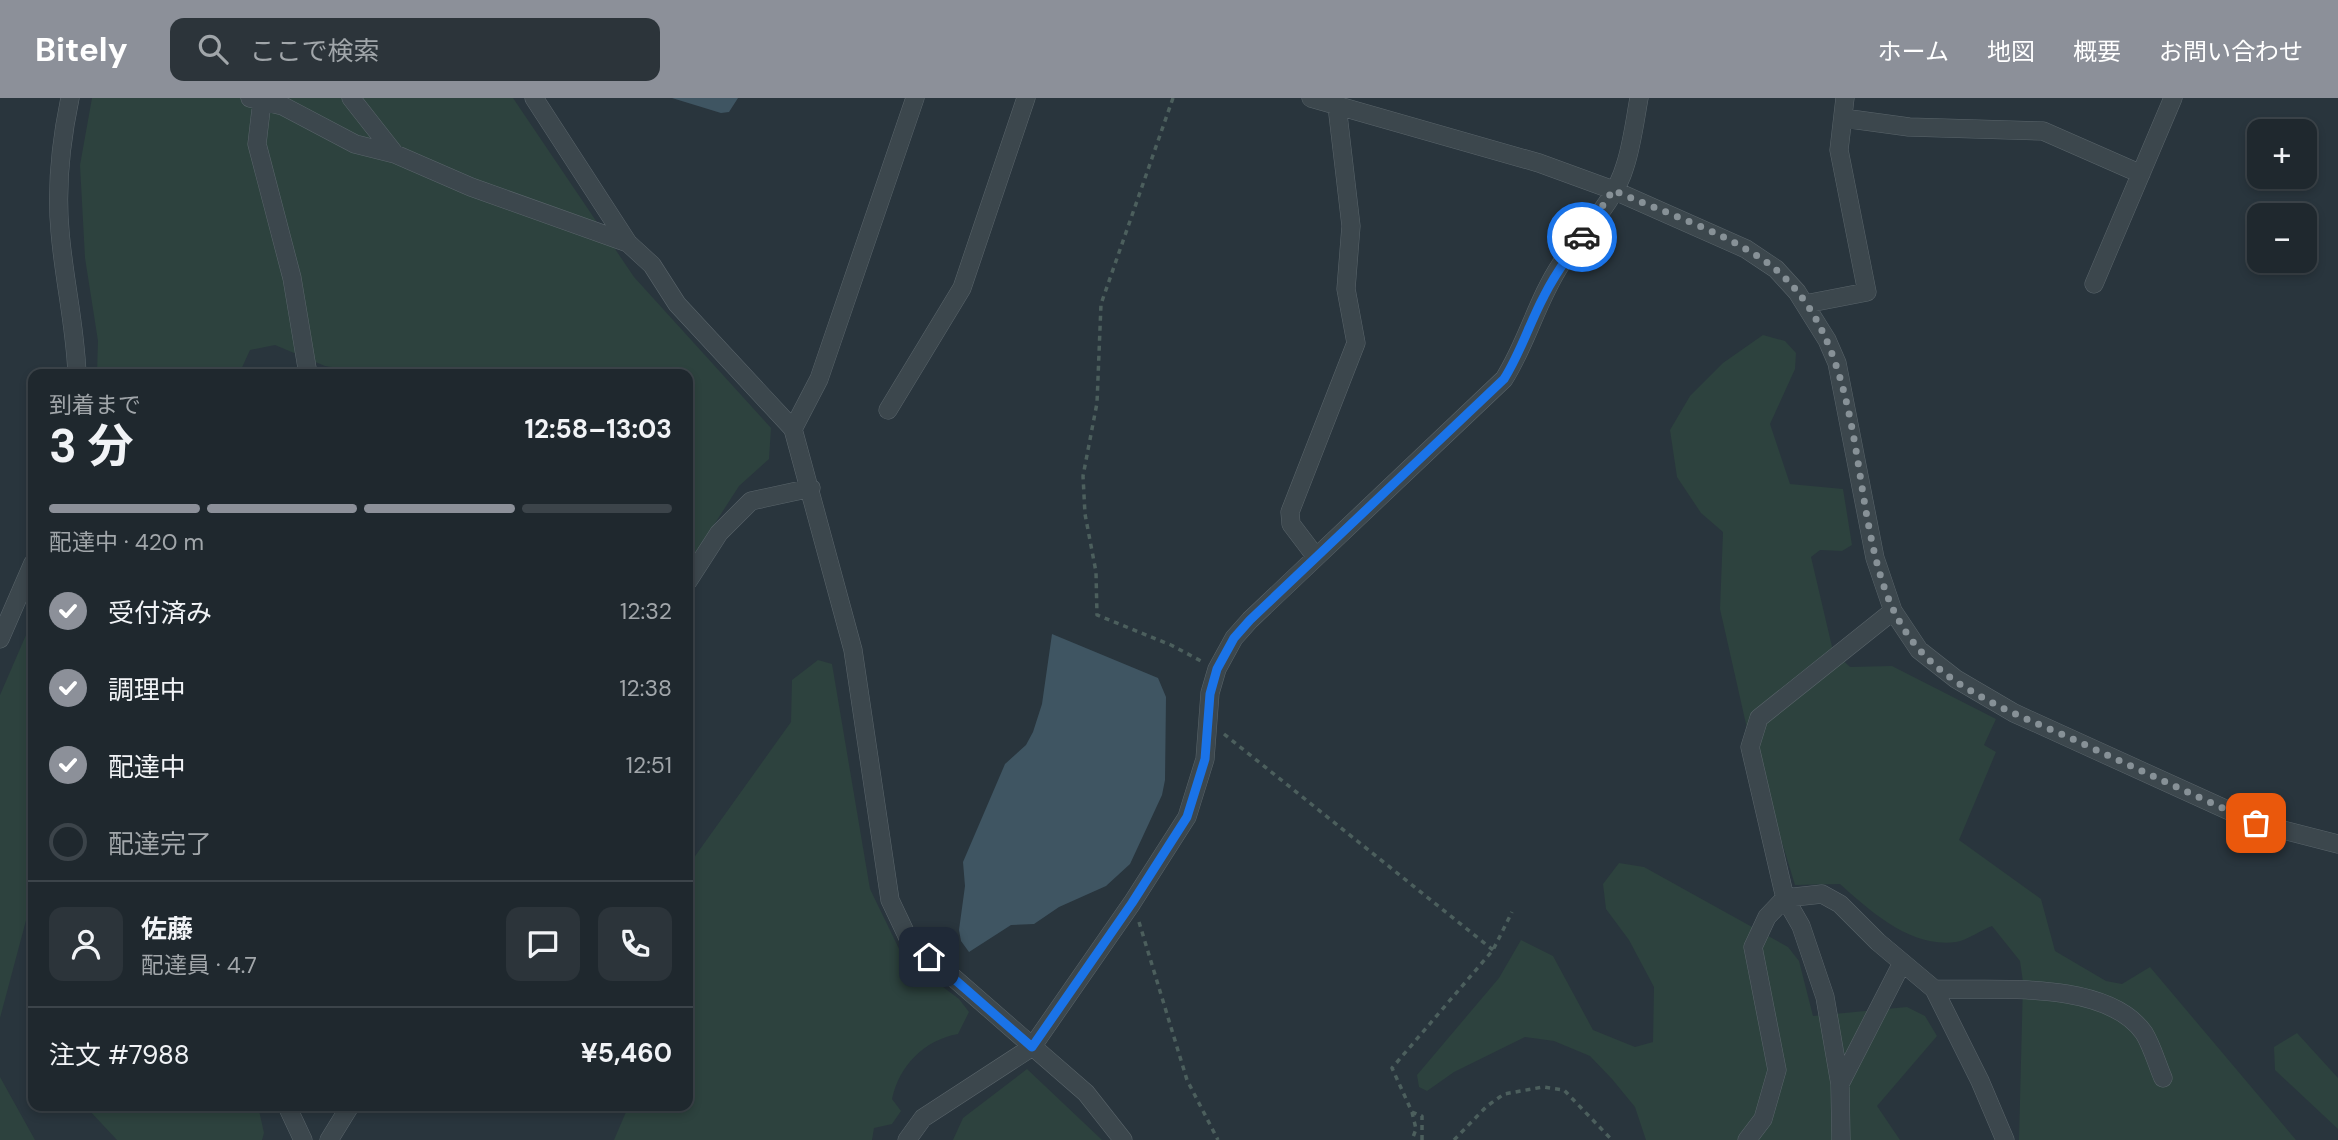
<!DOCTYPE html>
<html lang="ja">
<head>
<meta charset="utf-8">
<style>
  :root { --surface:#1f282e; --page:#2c343a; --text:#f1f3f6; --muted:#a1a6aa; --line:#3c444a; --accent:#8c9099 }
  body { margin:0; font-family:"DM Sans","Noto Sans JP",sans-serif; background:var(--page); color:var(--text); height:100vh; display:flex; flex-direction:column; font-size:26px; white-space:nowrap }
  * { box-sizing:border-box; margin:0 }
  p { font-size:23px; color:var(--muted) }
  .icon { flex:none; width:38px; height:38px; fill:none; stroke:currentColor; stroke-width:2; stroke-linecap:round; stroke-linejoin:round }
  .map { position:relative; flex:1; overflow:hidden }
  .side { position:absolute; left:28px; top:271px; width:665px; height:742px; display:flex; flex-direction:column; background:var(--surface); border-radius:14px; box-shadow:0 4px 10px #0003,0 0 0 2px var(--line) }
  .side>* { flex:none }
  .tools { position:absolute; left:2247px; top:21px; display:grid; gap:14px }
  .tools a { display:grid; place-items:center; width:70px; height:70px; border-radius:14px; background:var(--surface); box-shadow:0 4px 10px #0003,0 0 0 2px var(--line); font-size:35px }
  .pin { position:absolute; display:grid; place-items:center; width:60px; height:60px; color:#fff; margin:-30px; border-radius:14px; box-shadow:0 4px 10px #0006 }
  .courier { position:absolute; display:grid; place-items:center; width:70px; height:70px; margin:-35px; border:5px solid #1a73e8; border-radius:50%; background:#fff; color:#222; box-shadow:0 2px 9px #0007 }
  .head em { font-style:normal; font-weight:700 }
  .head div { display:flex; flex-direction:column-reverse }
  .head { display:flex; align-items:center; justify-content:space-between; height:119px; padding:0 21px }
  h1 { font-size:46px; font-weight:700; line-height:52px }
  .bar { display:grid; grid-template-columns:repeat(4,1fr); gap:10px 7px; align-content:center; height:84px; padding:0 21px }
  .bar i { height:9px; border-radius:5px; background:var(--line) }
  .bar .selected { background:var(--accent) }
  .bar p { grid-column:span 4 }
  .line { display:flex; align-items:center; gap:18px; padding:0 21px; border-top:2px solid var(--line) }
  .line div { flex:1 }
  .round { display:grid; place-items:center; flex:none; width:74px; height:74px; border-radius:14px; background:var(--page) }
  ol { padding:0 21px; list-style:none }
  li { display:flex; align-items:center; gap:21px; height:77px }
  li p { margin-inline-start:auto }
  li .icon { padding:7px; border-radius:50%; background:var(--accent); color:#fff; stroke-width:4 }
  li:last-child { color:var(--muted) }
  li i { width:38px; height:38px; border:4px solid var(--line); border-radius:50% }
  header { display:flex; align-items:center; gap:42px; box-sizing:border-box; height:98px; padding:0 35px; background:var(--accent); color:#fff }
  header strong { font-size:33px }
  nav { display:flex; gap:38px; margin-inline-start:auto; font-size:24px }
  .search { width:490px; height:63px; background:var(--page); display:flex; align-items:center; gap:18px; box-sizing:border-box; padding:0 24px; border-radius:14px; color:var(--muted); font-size:26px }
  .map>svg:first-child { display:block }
  .green { fill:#2d423e }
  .water { fill:#3f5562 }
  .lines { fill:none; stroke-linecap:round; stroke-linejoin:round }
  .minor-casing { stroke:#5a656b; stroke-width:19 }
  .path { stroke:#4c5f5d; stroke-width:3.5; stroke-dasharray:5 5; stroke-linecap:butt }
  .minor { stroke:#3c474d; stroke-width:18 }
  .done { stroke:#879197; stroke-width:7; stroke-dasharray:0 12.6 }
  .route { stroke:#1a73e8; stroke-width:9 }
</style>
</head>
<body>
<header>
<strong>Bitely</strong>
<div class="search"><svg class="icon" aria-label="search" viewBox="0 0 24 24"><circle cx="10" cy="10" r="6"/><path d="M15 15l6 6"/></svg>ここで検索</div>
<nav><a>ホーム</a><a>地図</a><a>概要</a><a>お問い合わせ</a></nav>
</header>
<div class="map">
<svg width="2338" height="1042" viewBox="0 0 2338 1042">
  <rect width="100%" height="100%" fill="#29353d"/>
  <!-- green -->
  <path class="green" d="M92,0H513L634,179L771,330L769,361L739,388L688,467V276H375L325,268L275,247L250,252L239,276H97L98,243L85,160L80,67Z
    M1763,237L1785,243L1796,255L1795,271L1770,326L1790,386L1843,391L1852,447L1842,453L1820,452L1811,459L1833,553L1850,569L1892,568L1996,621L1984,647L1996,654L1959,742L2041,801L2055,853L2106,883L2122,886L2150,869L2296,1042H2019L2023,884L2020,863L1992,828C1981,832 1968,842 1956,844C1911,850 1871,814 1840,786L1795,787L1746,626L1720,511L1723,434L1701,415L1677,379L1670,332L1690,298L1723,265Z
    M33,521V796L0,920V597Z
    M818,562L832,566L870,791L903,859L959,901L969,914L958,936C924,942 899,968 892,1001L901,1013L892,1026L874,1030L872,1042H614L626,1014L623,1008H688V768L791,624L792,582Z
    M1619,765L1644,769L1788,849L1799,863L1813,918L1907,909L1925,918L1937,938L1877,1008L1900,1042H1646L1635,1009L1612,981L1590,958L1554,943L1525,939L1454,974L1427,993L1419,989L1417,977L1499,880L1521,842L1553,858L1593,932L1635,949L1653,944L1654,889L1629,842L1606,811L1603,786Z
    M2297,935L2338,980V1031L2275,972L2274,949Z
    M1027,971L1102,1042H953L963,1020Z
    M0,979L35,1042H0Z
    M89,1008H258L264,1035L262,1042H117L88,1011Z"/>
  <!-- water -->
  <path class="water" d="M672,0H738L729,14L721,15Z
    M1052,536L1158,580L1166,599L1165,682L1162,697L1130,766L1106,788L1059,809L1034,826L1011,827L969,854L961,843L959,832L965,788L963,764L1005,666L1026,647L1033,634L1042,606Z"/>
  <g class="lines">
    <defs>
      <path id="minor" d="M70,0C61,43 56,89 60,133C64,183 75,225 77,276
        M250,0L283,8L355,46L395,56L471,89L628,145
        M351,0L395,56
        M534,0L628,145L652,167L677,206L793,331L853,552L890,802L908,840L1086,995L1123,1042
        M1311,0L1539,65L1613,92L1746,151L1776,171L1797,194L1827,242L1837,265L1875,460L1893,513L1919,552L1956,581L2014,615L2256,725L2338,746
        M262,3L257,46L292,180L308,276
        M1843,20L1909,29L2043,33L2141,76
        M2094,186L2173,0
        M1805,206L1867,194L1839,52L1845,0
        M888,312L962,190L1026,0
        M793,331L819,281L915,0
        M1316,459L1291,426L1290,414L1356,245L1346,191L1351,128L1337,8
        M688,483L719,435L751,403L811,390
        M0,541L33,465
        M1934,891C1993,893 2106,881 2144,935C2152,948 2157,966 2163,980
        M1840,986L1902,865
        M287,1008L303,1042
        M329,1042L350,1008
        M907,1042L923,1020L1032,949L1132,805L1187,719L1205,661L1210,595L1217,571L1234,540L1250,522L1504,281C1527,245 1537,202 1561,166C1582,134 1614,106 1625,68C1632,47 1635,22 1639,0
        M1747,1042L1763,1021L1777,972L1753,849L1767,819L1785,800L1822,796L1840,806L1878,844L1934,891L1980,983L2005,1042
        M1841,1042L1840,986L1825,899L1801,828L1785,800L1750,649L1759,620L1893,513"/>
    </defs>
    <!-- minor casing -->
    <use href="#minor" class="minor-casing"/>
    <!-- path -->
    <path class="path" d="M1173,0L1101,206L1097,305L1083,378L1085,416L1096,474L1097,517L1171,547L1203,564
      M1224,636L1493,852
      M1139,824L1187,982L1218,1042
      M1412,1014L1416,1031L1412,1042
      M1422,1042V1018L1412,1014L1392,970L1493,852L1512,814
      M1454,1042L1487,1008L1504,996L1543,989L1564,992L1612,1042"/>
    <!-- minor -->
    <use href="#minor" class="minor"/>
  </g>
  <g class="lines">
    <!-- done -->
    <path class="done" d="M1582,139L1613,92C1660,113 1719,132 1762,161C1844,217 1851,329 1867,419C1876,466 1886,513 1918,550C1957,596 2024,619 2077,643C2137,671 2196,698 2256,725"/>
    <!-- route -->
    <path class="route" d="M929,859L1032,949L1132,805L1187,719L1205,661L1210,596L1217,571L1234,540L1250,522L1504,281C1521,254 1529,226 1544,198C1555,176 1568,158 1582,139"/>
  </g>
</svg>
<div class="tools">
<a>+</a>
<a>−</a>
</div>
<div class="pin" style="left:2256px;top:725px;background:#ea580c"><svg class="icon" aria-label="bag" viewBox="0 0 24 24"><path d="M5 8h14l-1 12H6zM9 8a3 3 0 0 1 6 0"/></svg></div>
<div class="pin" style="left:929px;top:859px;background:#1f2937"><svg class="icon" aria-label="home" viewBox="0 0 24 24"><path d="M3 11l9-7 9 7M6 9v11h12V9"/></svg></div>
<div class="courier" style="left:1582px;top:139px"><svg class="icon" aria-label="car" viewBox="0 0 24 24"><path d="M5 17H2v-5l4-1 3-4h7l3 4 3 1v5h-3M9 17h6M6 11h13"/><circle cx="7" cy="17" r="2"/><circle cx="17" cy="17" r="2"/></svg></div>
<section class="side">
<div class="head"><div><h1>3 分</h1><p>到着まで</p></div><em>12:58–13:03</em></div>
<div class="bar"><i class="selected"></i><i class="selected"></i><i class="selected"></i><i></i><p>配達中 · 420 m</p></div>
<ol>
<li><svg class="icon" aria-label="check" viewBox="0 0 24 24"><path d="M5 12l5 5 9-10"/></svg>受付済み<p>12:32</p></li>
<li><svg class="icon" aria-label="check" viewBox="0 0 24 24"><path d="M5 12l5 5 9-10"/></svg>調理中<p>12:38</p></li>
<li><svg class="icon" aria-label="check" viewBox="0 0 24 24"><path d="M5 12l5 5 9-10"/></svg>配達中<p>12:51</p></li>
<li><i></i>配達完了</li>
</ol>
<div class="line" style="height:126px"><a class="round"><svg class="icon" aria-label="person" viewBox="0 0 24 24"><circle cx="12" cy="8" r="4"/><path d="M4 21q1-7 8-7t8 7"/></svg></a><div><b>佐藤</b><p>配達員 · 4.7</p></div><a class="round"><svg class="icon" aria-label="chat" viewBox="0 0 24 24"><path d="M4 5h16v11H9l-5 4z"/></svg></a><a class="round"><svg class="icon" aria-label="phone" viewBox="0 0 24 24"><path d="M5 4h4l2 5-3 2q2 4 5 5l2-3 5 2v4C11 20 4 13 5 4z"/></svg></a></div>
<div class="line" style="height:91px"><div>注文 #7988</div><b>¥5,460</b></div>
</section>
</div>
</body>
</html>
